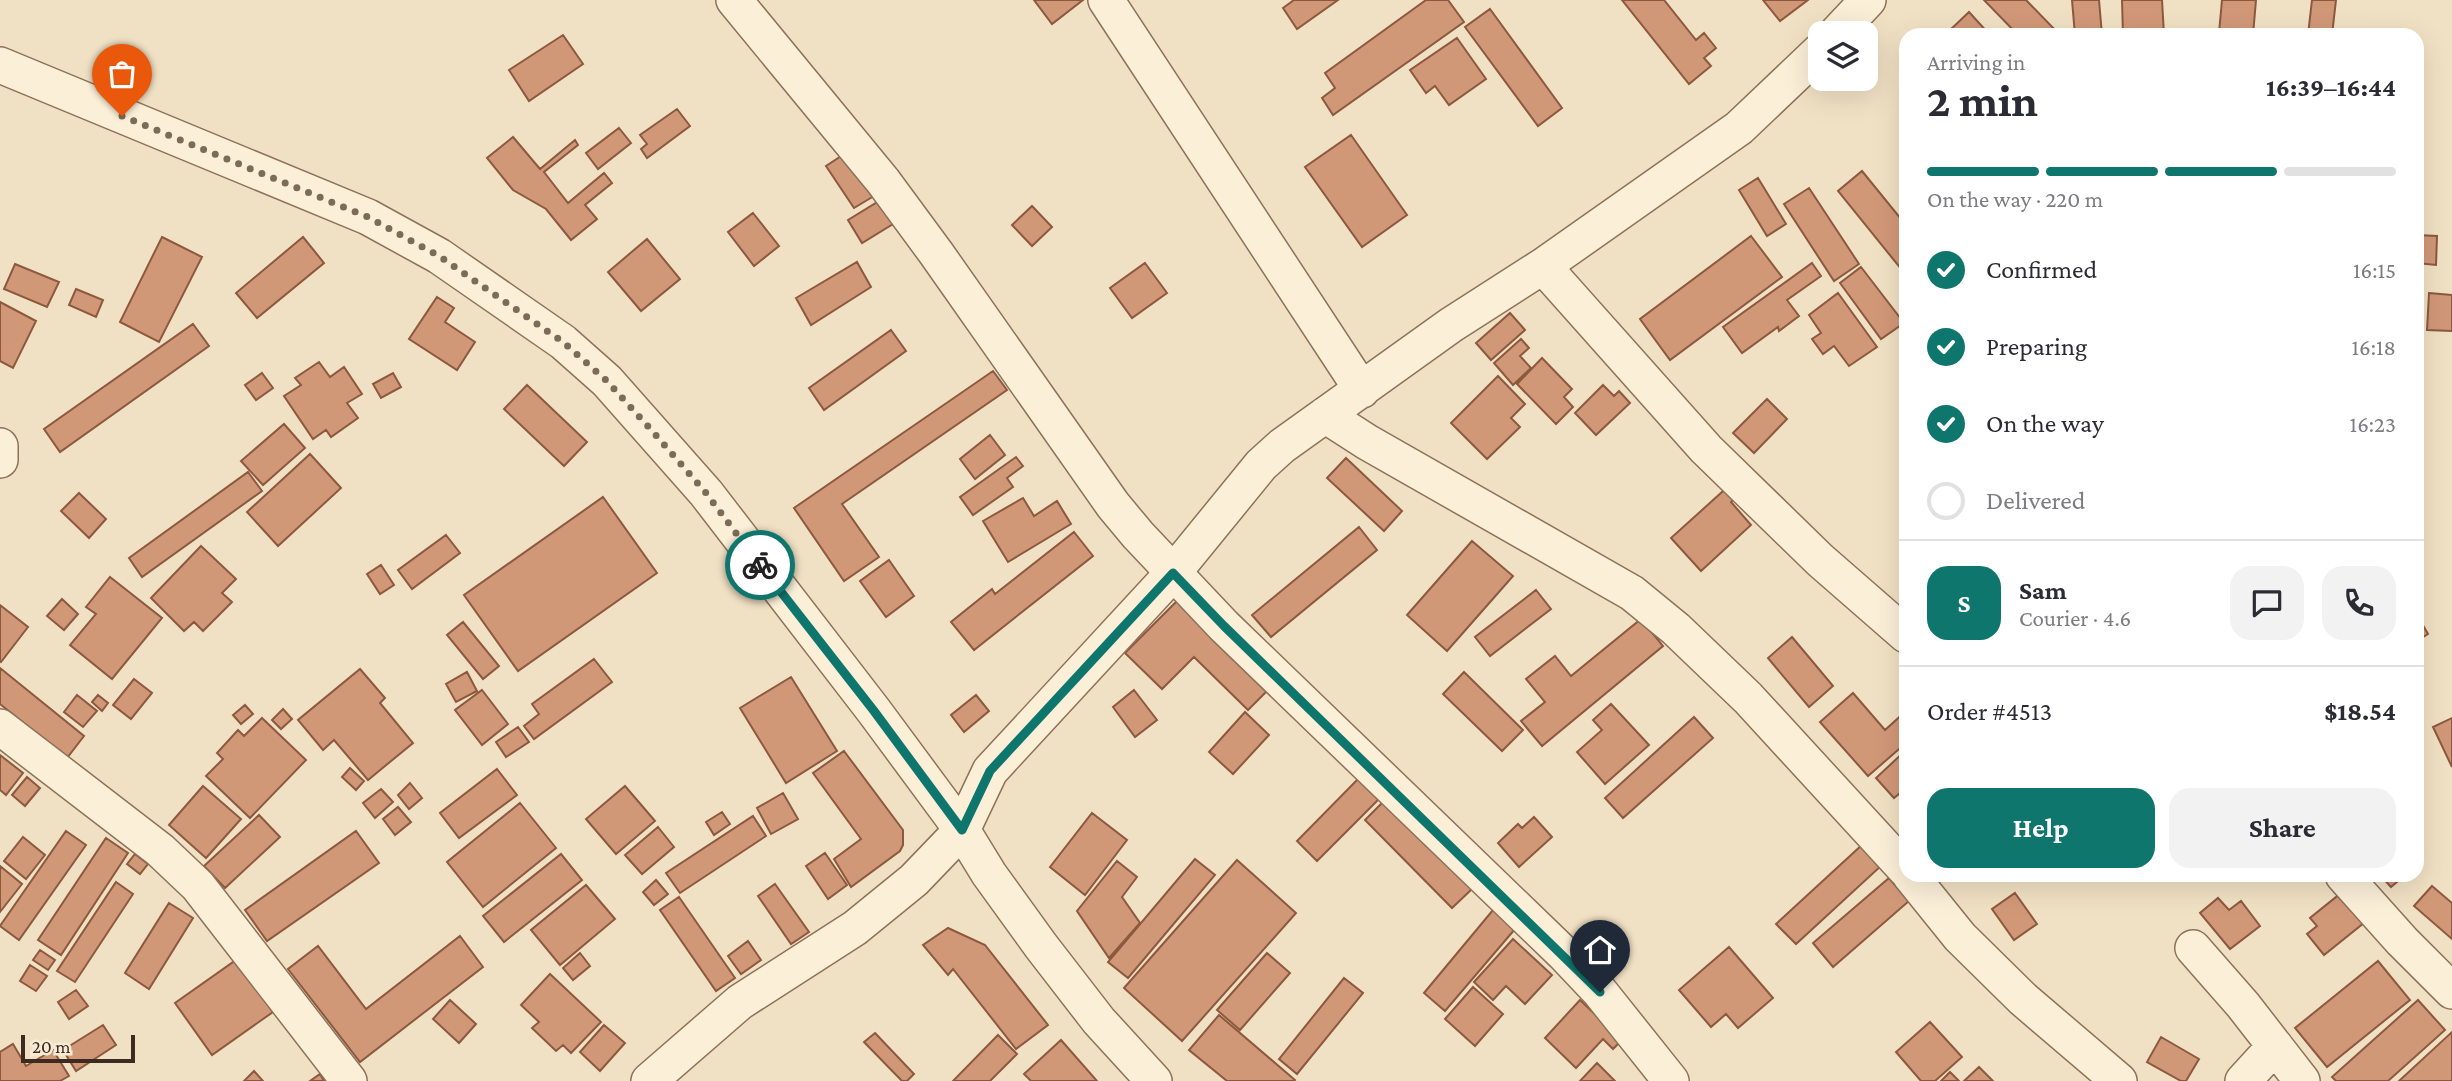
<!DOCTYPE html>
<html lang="en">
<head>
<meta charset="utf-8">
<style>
  :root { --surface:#fff; --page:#f2f2f3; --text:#2b2b33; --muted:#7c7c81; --line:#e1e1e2; --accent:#0f766e }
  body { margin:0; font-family:"Crimson Pro",serif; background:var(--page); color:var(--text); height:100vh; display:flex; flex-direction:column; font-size:26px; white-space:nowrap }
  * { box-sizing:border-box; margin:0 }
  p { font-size:23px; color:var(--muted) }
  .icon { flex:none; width:38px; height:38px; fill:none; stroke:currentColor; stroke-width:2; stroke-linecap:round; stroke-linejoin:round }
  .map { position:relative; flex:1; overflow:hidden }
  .panel { position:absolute; left:1899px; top:28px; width:525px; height:854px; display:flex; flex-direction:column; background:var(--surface); border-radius:21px; box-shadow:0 7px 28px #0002 }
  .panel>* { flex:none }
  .tools { position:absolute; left:1808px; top:21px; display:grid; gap:14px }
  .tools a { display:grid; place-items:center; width:70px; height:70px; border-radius:14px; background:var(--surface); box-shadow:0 7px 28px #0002; font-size:35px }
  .scale { position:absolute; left:21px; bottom:18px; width:114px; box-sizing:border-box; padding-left:7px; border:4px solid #3c2b1e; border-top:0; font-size:19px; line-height:24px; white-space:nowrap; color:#3c2b1e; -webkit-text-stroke:5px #f7ebd5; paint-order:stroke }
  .pin { position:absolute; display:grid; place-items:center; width:60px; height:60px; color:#fff; margin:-72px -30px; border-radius:50% 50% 50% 0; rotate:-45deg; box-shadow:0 0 7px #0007 }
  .pin .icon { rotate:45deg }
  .courier { position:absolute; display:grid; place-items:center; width:70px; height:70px; margin:-35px; border:5px solid #0f766e; border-radius:50%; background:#fff; color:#222; box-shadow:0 2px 9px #0007 }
  .summary em { font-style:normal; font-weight:700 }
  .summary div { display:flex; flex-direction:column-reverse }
  .summary { display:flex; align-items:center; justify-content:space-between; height:119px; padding:0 28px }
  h1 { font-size:46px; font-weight:700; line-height:52px }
  .bar { display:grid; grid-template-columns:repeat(4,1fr); gap:10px 7px; align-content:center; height:84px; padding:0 28px }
  .bar i { height:9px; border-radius:5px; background:var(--line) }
  .bar .on { background:var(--accent) }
  .bar p { grid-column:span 4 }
  .line { display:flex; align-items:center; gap:18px; padding:0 28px; border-top:2px solid var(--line) }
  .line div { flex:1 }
  .round { display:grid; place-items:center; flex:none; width:74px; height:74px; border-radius:21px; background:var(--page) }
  ol { padding:0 28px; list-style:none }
  li { display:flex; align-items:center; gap:21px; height:77px }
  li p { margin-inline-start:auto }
  li .icon { padding:7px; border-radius:50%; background:var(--accent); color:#fff; stroke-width:4 }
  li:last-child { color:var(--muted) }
  li i { width:38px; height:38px; border:4px solid var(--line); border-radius:50% }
  .cta { display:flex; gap:14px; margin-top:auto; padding:14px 28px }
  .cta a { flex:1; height:80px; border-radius:21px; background:var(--accent); color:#fff; font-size:28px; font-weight:700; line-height:80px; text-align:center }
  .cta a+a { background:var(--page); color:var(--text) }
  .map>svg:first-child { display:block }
  .building { fill:#d19878; stroke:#8d593e; stroke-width:2 }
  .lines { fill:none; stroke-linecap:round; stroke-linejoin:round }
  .minor-casing { stroke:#8d7259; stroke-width:38 }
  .minor { stroke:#fbefd8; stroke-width:35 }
  .done { stroke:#7b6b58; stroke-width:7; stroke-dasharray:0 12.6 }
  .route { stroke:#0f766e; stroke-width:9 }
</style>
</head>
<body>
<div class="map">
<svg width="2452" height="1081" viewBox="0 0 2452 1081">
  <rect width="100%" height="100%" fill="#f1e1c4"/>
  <!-- building -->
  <path class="building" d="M1034,0H1083L1052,24Z
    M1294,0H1338L1297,29L1283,8Z
    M1426,0H1448L1464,22L1333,115L1322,98L1335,88L1325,73Z
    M1622,0H1664L1696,40L1704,33L1716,48L1704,58L1711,66L1689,84Z
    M1763,0H1808L1780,21Z
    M1984,0H2026L2060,35H2018Z
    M2072,0H2099L2102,35H2075Z
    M2122,0H2162L2164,35H2123Z
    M2222,0H2256L2253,35L2219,33Z
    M2312,0H2336L2332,35H2308Z
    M1490,9L1562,108L1538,126L1465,27Z
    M1969,12L1990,35H1954L1950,30Z
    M563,35L583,64L529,101L509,70Z
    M1457,38L1486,79L1449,105L1435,86L1426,93L1410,70Z
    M677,109L690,126L647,158L641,149L647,144L640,135Z
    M619,128L631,143L598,169L586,153Z
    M1351,135L1407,215L1362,247L1305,167Z
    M513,137L540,169L575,140L578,145L544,172L568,203L604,173L612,183L585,205L597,219L571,240L546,209L513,190L487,158Z
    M852,149L879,193L854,208L826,166Z
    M1862,171L1906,225V275L1838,191Z
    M1758,178L1786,224L1767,236L1739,190Z
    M1809,188L1859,264L1834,281L1784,204Z
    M884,198L898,221L862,243L848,220Z
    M1032,206L1052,227L1032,246L1012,225Z
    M753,213L779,246L754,266L728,232Z
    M2417,235L2437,236L2436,265L2417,263Z
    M1751,236L1782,277L1670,360L1640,319Z
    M162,237L202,257L159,342L120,322Z
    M303,237L324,263L257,318L236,293Z
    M647,239L680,279L641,311L608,272Z
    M857,262L871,287L811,325L796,298Z
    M1145,263L1167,293L1132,318L1110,288Z
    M1812,263L1821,276L1787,300L1799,316L1779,331L1778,327L1742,353L1723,327Z
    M15,264L59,282L47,307L4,289Z
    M1861,267L1904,323L1881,339L1840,283Z
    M76,289L103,300L96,317L69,305Z
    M1838,293L1877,347L1849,366L1834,346L1823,354L1812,339L1821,333L1809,315Z
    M2429,293L2452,295V331L2427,330Z
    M437,297L454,308L445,322L475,342L457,370L409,339Z
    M0,302L36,321L13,368L0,361Z
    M1510,313L1525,330L1491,360L1476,343Z
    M193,324L209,346L60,452L44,429Z
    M891,330L906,351L824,410L809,388Z
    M1521,339L1529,348L1520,356L1531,368L1513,385L1494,363Z
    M1542,358L1572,389L1564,397L1573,407L1556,424L1517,384Z
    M319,362L330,377L344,367L362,394L347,403L358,418L331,437L326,430L313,439L284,396L301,385L295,378Z
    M993,371L1007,390L842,504L879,557L844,581L794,508Z
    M262,373L273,388L256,400L245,385Z
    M393,373L401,387L381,398L373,384Z
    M1498,376L1525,404L1511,418L1520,427L1487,459L1451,423Z
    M527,385L587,442L564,466L504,409Z
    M1603,385L1614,396L1619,391L1630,403L1596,435L1575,413Z
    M1767,399L1787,419L1754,453L1733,433Z
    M284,424L305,448L263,485L241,461Z
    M990,435L1005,455L975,479L960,459Z
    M310,454L341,488L278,546L247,512Z
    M1016,457L1023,466L1007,478L1013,487L973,515L960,497Z
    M1346,458L1402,511L1384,531L1327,478Z
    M248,472L262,491L142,577L129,558Z
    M1732,483L1741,493L1731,502L1751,525L1701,571L1671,538Z
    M79,493L106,519L89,538L61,511Z
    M603,497L657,573L518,671L464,595Z
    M1023,498L1034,516L1057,501L1071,524L1008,562L983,521Z
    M1359,527L1377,550L1271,637L1252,615Z
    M1074,532L1093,556L974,650L951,622L992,589L995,594Z
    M446,535L460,553L412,589L398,570Z
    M1472,541L1513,576L1447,651L1407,615Z
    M201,546L236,579L222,593L232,602L203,631L194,622L184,631L151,598Z
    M889,560L914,596L886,617L860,581Z
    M381,565L394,585L380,594L367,574Z
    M110,577L162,618L112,679L70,645L96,614L86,607Z
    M1536,590L1551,609L1490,656L1475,637Z
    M62,599L78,614L64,630L47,616Z
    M1178,600L1268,690L1248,710L1194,657L1162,689L1125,653Z
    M0,605L28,627L1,662L0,661Z
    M2417,615L2428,634L2417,641Z
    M1641,619L1663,646L1542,746L1521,721L1545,702L1526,679L1555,656L1571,676Z
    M463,622L499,666L483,679L447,635Z
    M1792,637L1833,686L1809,707L1768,658Z
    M594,659L612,682L534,739L524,726L539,714L532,704Z
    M0,668L84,736L67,758L0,704Z
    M360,669L385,698L380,703L413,743L368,780L334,740L323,750L298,720Z
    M467,672L477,691L456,702L446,684Z
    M1464,672L1523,730L1502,751L1443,694Z
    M791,677L837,751L786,783L740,708Z
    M134,679L152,693L131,719L113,705Z
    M482,690L508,724L482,745L455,710Z
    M1134,690L1157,720L1135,737L1113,707Z
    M1853,693L1885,730L1906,711V730L1901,734L1906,739V743L1868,776L1820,722Z
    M77,695L97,711L83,727L64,712Z
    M98,695L108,703L102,711L92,702Z
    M976,695L989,711L964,732L951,715Z
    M1611,704L1649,745L1605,784L1577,752L1602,730L1593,720Z
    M245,705L253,714L241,724L233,715Z
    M283,709L292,719L281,729L272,720Z
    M1245,712L1269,735L1233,774L1209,752Z
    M1694,717L1713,738L1623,818L1605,798Z
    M262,718L306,760L250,818L206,776L223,759L217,753L238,730L244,736Z
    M2452,718V767L2433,727Z
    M518,727L529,742L506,757L496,742Z
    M1906,750V788L1894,798L1876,778Z
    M844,751L903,830V845L900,851L851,887L834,859L861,839L813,773Z
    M0,755L23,773L6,795L0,790Z
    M350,768L364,781L356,790L342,777Z
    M497,769L517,795L459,838L440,813Z
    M1361,776L1381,797L1317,861L1297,841Z
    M27,777L40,788L25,806L12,795Z
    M410,783L422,798L409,809L398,795Z
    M203,786L241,819L206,858L169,825Z
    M625,786L655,821L616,854L586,819Z
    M381,789L393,802L375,818L363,803Z
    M783,793L798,819L771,834L757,808Z
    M1384,801L1472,889L1452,908L1365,820Z
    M520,803L556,848L483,907L447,862Z
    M398,807L411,822L395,835L383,819Z
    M722,812L730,824L714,835L706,822Z
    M1092,813L1127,840L1085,895L1050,867Z
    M259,815L280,837L225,888L204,866Z
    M753,816L766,836L680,893L666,873Z
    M1534,817L1552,837L1519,867L1498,843L1518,824L1522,828Z
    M658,827L674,847L642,874L625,855Z
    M66,831L86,845L19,940L0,926Z
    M356,831L379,863L267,941L245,910Z
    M23,837L45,855L26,879L4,861Z
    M106,838L128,853L61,955L38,940Z
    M1863,844L1882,865L1796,944L1776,924Z
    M825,853L847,885L828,899L806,866Z
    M135,854L148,864L140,874L127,864Z
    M561,854L582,880L504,942L483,916Z
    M1195,859L1215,875L1128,978L1108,962Z
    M1237,860L1296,913L1182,1041L1124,988Z
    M1117,861L1137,877L1122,897L1140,923L1109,958L1077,911Z
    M0,866L22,884L0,912Z
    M2380,875H2405L2391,887Z
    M1889,878L1909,901L1833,967L1813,943Z
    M656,880L668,894L654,905L643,892Z
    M116,882L133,894L75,982L57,971Z
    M775,884L809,932L791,944L758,896Z
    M586,885L615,919L560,965L531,930Z
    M2432,886L2452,903V939L2414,906Z
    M2346,889L2370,918L2324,955L2307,934L2317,926L2310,918Z
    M2015,893L2037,924L2014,940L1992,909Z
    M679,897L735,978L716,991L660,910Z
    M2218,898L2229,910L2241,901L2260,926L2230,949L2200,913Z
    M169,903L193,918L149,989L125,973Z
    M1493,910L1515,929L1445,1011L1424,993Z
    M948,928L985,945L1048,1025L1016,1049L953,969L948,975L923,945Z
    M460,936L483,967L360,1062L288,969L318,946L366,1009Z
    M1513,939L1552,975L1525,1004L1506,986L1493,1000L1474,982Z
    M748,941L761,960L741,974L728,956Z
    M1729,947L1773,998L1738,1028L1726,1014L1711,1027L1679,990Z
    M40,950L55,960L48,970L33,960Z
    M580,953L590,966L573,980L563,968Z
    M1267,953L1290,973L1240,1030L1217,1010Z
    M236,960L273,1012L212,1055L175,1003Z
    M2378,961L2410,1000L2327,1067L2295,1028Z
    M30,965L47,976L36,991L20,981Z
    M550,974L601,1022L571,1053L563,1045L556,1051L532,1028L539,1022L521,1005Z
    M1344,978L1363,993L1297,1074L1279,1059Z
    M1473,987L1503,1014L1475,1046L1445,1019Z
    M76,990L88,1006L69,1019L58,1002Z
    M450,1000L476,1024L459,1043L433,1019Z
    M1580,1000L1622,1040L1613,1049L1603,1039L1576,1068L1545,1038Z
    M2418,1000L2445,1030L2388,1081H2336L2332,1077Z
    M1219,1015L1295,1080L1294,1081H1227L1189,1050Z
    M1930,1022L1962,1057L1935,1081H1921L1896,1052Z
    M103,1025L116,1045L76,1071L63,1050Z
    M604,1025L625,1043L600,1071L580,1052Z
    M2452,1032V1081H2399Z
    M875,1033L914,1074L907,1081H902L864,1042Z
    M998,1035L1017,1054L990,1081H953Z
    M2161,1037L2199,1059L2186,1081H2181L2147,1062Z
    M1061,1040L1097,1081H1031L1024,1074Z
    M13,1044L26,1066L53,1050L69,1076L60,1081H0V1052Z
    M1597,1063L1615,1081H1580Z
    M1979,1067L1993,1081H1964Z
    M254,1071L263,1081H244Z
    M1950,1072L1959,1081H1941Z
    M320,1074L324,1081H310Z"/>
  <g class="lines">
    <defs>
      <path id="minor" d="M734,0L883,181L936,253L1113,505L1138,535L1224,626L1564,954L1600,992L1671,1081
        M1106,0L1362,390
        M1837,33L1868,0
        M0,65L368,217L439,256L563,342L607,381L706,493L874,711L962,830L989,874L1041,946L1099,1021L1154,1081
        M1543,266L1706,449L1820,560L1906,635
        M1325,415L1367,442L1632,593L1676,629L1748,698L1906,870
        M0,446V460
        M0,727L160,850L198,886L349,1081
        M1910,875L1960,937L2023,999L2119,1081
        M2343,875L2402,941L2452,991
        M2193,948L2243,1005L2302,1081
        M649,1081L740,1002L855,928L914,880L962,830L990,771L1173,573L1261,465L1282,446L1451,325L1543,266L1739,128L1820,51
        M2243,1081L2275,1046"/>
    </defs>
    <!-- minor casing -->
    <use href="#minor" class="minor-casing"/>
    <!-- minor -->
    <use href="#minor" class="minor"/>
  </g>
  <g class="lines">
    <!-- done -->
    <path class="done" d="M122,116L368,217L439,256L563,342L607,381L654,433L706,493L760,565"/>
    <!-- route -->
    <path class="route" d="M760,565L874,711L962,830L990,771L1173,573L1224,626L1600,992"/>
  </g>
</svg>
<div class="tools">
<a><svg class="icon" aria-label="layers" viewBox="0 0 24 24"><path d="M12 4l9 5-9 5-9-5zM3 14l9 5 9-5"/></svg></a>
</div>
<div class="scale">20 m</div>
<div class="pin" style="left:122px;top:116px;background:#ea580c"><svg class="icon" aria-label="bag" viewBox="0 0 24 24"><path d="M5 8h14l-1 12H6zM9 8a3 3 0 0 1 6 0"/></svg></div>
<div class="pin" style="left:1600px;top:992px;background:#1f2937"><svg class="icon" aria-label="home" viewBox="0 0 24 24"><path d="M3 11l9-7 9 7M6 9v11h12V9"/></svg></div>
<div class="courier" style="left:760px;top:565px"><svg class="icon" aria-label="bike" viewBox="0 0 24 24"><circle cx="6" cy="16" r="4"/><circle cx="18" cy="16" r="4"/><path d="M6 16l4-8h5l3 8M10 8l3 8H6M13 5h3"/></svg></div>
<section class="panel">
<div class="summary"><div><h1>2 min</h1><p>Arriving in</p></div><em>16:39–16:44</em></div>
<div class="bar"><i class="on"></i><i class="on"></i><i class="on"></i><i></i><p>On the way · 220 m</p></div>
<ol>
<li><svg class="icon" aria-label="check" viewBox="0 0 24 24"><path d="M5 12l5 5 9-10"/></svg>Confirmed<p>16:15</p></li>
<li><svg class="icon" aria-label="check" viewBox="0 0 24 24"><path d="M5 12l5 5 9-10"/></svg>Preparing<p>16:18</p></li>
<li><svg class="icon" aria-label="check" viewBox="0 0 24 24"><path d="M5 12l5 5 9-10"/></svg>On the way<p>16:23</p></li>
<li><i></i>Delivered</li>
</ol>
<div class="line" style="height:126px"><b class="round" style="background:var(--accent);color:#fff">S</b><div><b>Sam</b><p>Courier · 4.6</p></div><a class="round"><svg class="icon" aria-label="chat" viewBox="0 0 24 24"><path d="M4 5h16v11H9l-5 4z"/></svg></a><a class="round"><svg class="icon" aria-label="phone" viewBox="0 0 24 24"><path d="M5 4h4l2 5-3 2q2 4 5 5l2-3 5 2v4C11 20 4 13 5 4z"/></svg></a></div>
<div class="line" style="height:91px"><div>Order #4513</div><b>$18.54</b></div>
<div class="cta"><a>Help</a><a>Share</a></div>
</section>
</div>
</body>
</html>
